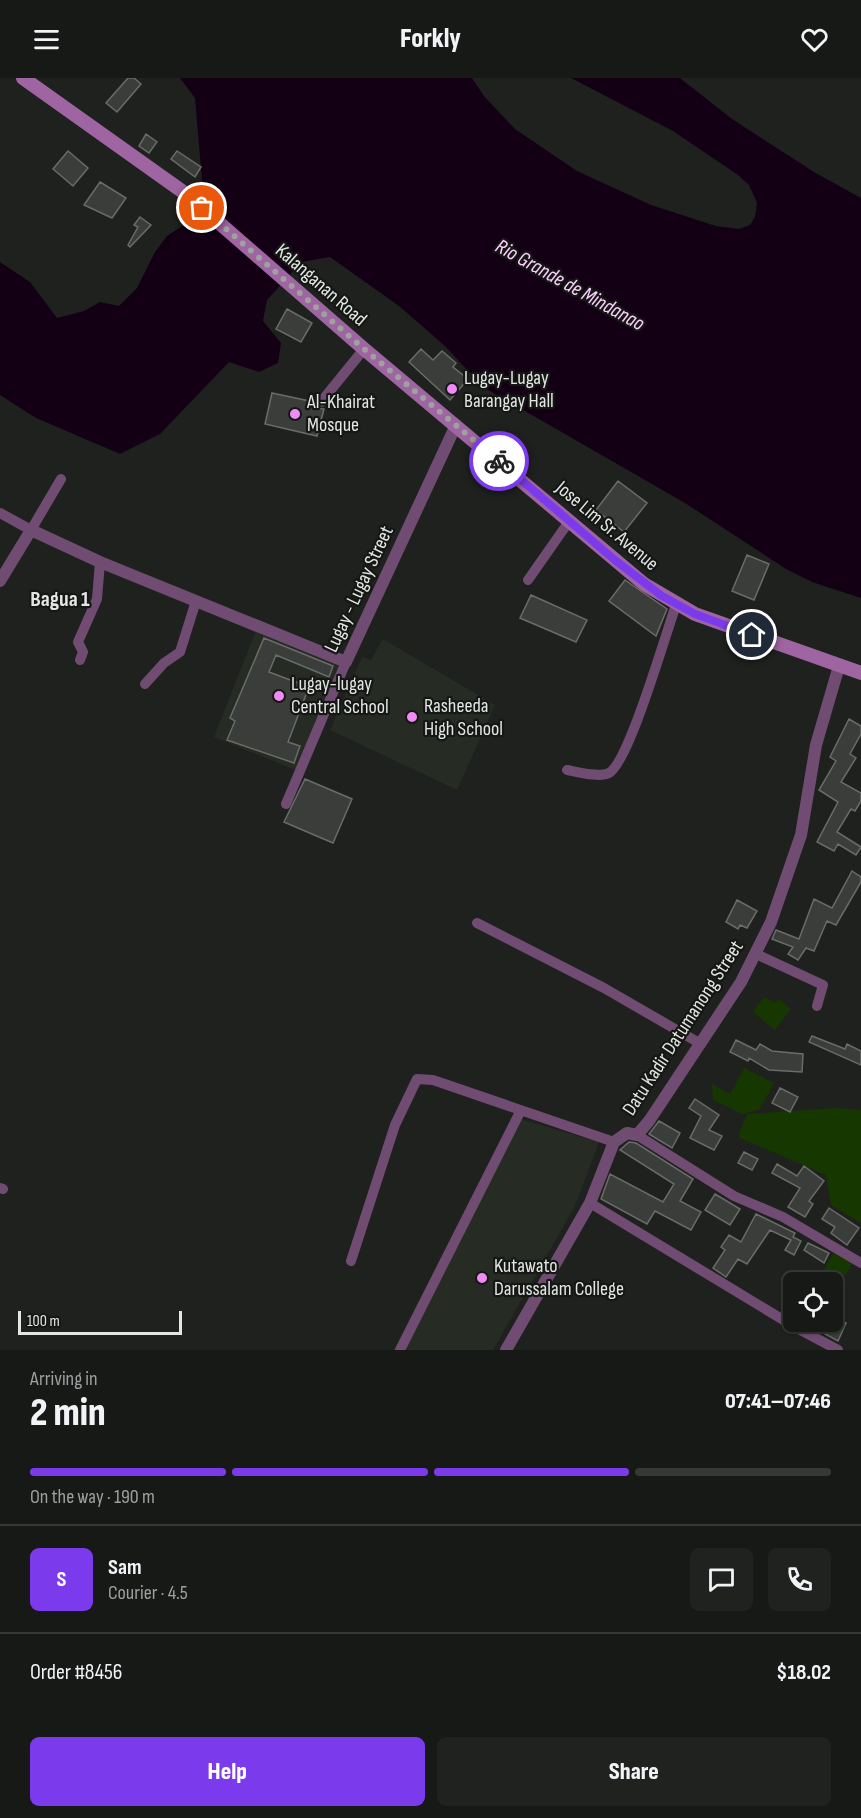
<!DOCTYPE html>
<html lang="en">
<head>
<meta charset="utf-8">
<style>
  :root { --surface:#171916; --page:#20221f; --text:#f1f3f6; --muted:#9ea0a1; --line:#363835; --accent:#7c3aed }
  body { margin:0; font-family:"Sofia Sans Condensed",sans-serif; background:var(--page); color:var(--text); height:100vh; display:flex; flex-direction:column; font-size:22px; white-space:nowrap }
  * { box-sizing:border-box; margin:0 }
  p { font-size:20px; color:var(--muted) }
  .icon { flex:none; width:33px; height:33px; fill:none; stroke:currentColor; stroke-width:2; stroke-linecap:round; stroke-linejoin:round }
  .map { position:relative; height:1272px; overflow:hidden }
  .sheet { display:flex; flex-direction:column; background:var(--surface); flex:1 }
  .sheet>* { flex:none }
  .fabs { position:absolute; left:783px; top:1194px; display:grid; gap:12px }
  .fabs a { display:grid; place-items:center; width:60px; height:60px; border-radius:9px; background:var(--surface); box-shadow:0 2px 4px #0004,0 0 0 2px var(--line); font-size:30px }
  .scale { position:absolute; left:18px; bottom:15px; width:164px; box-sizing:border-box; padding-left:6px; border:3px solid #e4e6e4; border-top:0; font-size:16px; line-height:21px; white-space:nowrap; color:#e4e6e4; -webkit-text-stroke:4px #151715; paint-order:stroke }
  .pin { position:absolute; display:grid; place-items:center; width:51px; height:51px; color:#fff; margin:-26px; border:3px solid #fff; border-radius:50%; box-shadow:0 2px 6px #0007 }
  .courier { position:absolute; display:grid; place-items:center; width:60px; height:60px; margin:-30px; border:4px solid #7c3aed; border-radius:50%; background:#fff; color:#222; box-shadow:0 2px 8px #0007 }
  .overview em { font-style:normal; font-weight:800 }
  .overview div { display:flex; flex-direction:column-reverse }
  .overview { display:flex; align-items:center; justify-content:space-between; height:102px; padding:0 30px }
  h1 { font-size:39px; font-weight:800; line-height:45px }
  .bar { display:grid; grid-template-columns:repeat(4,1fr); gap:9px 6px; align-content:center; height:72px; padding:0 30px }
  .bar i { height:8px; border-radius:4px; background:var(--line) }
  .bar .selected { background:var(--accent) }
  .bar p { grid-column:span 4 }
  .line { display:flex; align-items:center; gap:15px; padding:0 30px; border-top:2px solid var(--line) }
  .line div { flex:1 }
  .round { display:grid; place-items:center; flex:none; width:63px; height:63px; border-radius:9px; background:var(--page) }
  .primary-button { display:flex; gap:12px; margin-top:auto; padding:12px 30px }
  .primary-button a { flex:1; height:69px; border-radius:9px; background:var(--accent); color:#fff; font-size:24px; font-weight:800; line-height:69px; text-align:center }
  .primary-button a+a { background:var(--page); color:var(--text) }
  header { display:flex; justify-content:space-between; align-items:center; height:78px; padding:0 30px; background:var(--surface); font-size:27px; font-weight:800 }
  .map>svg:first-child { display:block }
  .built { fill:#262b23 }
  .green { fill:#173700 }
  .water { fill:#140015 }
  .building { fill:#3b3d3a; stroke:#696c68; stroke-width:1.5 }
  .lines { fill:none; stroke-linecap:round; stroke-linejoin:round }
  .minor { stroke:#714c72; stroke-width:10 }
  .tertiary { stroke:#714c72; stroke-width:12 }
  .secondary { stroke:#9f64a2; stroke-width:14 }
  .done { stroke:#9fa19f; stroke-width:6; stroke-dasharray:0 10.8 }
  .route { stroke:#7c3aed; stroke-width:8 }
  .poi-dot { fill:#f08bf5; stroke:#151715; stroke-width:2 }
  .labels { text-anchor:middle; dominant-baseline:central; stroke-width:4.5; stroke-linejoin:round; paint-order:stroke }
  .street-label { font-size:20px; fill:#e4e6e4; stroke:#151715 }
  .poi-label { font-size:20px; fill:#e4e6e4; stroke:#151715; text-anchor:start }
  .water-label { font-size:21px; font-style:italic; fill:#feceff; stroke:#151715 }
  .quarter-label { font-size:22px; font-weight:bold; fill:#e4e6e4; stroke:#151715 }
</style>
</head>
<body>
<header><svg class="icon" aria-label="menu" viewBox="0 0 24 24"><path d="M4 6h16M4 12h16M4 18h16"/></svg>Forkly<svg class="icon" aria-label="heart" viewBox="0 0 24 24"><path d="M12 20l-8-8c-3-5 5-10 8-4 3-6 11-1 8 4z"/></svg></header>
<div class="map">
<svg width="861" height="1272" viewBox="0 0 861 1272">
  <rect width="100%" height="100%" fill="#1f211e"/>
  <!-- built -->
  <path class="built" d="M259,545L345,577L295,692L214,659Z
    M383,561L495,627L457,712L330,652L362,579L371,582Z
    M513,1039L599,1064L575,1128L493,1272H394Z"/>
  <!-- green -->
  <path class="green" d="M764,919L775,925L779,921L791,931L775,952L753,934Z
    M744,990L774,1005L759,1032L742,1036L713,1022L712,1006L730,1016Z
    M836,1030L861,1032V1145L831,1127L826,1097L738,1059L747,1036Z
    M835,1173L853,1184L845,1198L838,1193L832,1201L820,1198Z"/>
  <!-- water -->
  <path class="water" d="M180,0H472L484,18L515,51L577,93L651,127L716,148L739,151L750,147L755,139L757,125L749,107L738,97L673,53L571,0H680L732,41L814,94L861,120V520L812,504L786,491L685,425L483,309L445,268L399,228L330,179L301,184L267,222L263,243L281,265L278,285L259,294L229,284L160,356L120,376L36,340L0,317V184L30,204L57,240L84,233L100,224L119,228L137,210L155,174L167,158L199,137L210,118L202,102L195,20Z"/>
  <!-- building -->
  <path class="building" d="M128,0H134L141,6L117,34L106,25Z
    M146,56L157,64L149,75L139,68Z
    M68,73L88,90L73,108L53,91Z
    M177,73L201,89L195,99L171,81Z
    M100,104L126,120L112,140L84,127Z
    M140,139L151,147L130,169L128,167L138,149L134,147Z
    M287,231L312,245L301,264L276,251Z
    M421,271L433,282L442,273L456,285L453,289L468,301L450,322L409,284Z
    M272,315L314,324L317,330L324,331L317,358L265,346Z
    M618,403L647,425L624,454L596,432Z
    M747,477L769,486L754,522L732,513Z
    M625,502L667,531L656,558L609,523Z
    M531,517L587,542L576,564L520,540Z
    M264,560L333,588L329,599L276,577L269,594L309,609L288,664L300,668L294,685L227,662L235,643L230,640Z
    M849,641L861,648V656L850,676L856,680L841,704L861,715V723L855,733L851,731L837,754L861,769L856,777L838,766L834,773L817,764L838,724L819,712L836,683L830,679Z
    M305,701L352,721L333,765L284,744Z
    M852,793L861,799V804L836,847L827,843L814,873L806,870L798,882L788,876L793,869L772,861L776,852L799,861L814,821L832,830Z
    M737,822L757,833L747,850L740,847L738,851L726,844Z
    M812,958L845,971L847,966L861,973V987L809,964Z
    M736,962L756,972L760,966L772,973L803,976L802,994L769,992L749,980L748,983L730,974Z
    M780,1010L798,1019L790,1034L772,1025Z
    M695,1021L719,1037L709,1052L722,1058L714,1072L690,1060L701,1038L689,1030Z
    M659,1043L680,1055L672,1070L649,1056Z
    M629,1064L636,1065L693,1101L680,1123L701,1134L691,1152L655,1133L647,1146L601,1121L610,1096L663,1124L674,1106L620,1072Z
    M744,1074L758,1081L752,1092L738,1085Z
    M777,1086L797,1098L804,1088L824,1103L809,1123L813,1126L805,1139L788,1129L800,1110L772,1095Z
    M715,1116L740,1131L730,1147L705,1132Z
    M829,1130L859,1150L847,1167L831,1155L835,1149L822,1141Z
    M756,1136L795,1155L793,1159L801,1163L794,1177L785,1172L791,1162L770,1152L747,1186L738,1181L726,1199L713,1190L725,1172L721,1169L729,1157L741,1164Z
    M808,1165L829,1175L824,1185L804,1172Z
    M833,1238L846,1245L838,1263L825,1256Z"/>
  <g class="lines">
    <!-- minor -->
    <path class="minor" d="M321,324L364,271
      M0,435L31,452L61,401
      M528,502L570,442
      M80,582L83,574L78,564L97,521L100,484
      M145,606L164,585L180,574L196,523
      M567,692C578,694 599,700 609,695C629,684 666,555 676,527
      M286,726L346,584
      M477,845L604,910L701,966
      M756,876L823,907L817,928
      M637,1057L734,1118L783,1139L861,1185
      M0,1110L3,1111
      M590,1125L795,1249L838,1272
      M351,1183L395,1047L417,1001L433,1002L614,1064
      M400,1272L521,1032"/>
    <!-- tertiary -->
    <path class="tertiary" d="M0,503L31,452L100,484L346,584L456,347
      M506,1272L590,1125L614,1064L627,1055L637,1057L649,1043L741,904L771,844L801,757L816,667L839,588"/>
    <!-- secondary -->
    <path class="secondary" d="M23,0L186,116L364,271L644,506L695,536L861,595"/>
  </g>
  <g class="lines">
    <!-- done -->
    <path class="done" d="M202,130L364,271L499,383"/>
    <!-- route -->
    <path class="route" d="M499,383L616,483L662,518L695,536L752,557"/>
  </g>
  <!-- markers -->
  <g class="poi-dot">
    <circle cx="452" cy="311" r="6"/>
    <circle cx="295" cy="336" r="6"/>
    <circle cx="279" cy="618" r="6"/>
    <circle cx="412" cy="639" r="6"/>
    <circle cx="482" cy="1200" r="6"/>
  </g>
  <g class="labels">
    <!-- street labels -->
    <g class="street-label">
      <text transform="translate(321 207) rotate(41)">Kalanganan Road</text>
      <text transform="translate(607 448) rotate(40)">Jose Lim Sr. Avenue</text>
      <text transform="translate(359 511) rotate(-65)">Lugay - Lugay Street</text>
      <text transform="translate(683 950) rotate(-57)">Datu Kadir Datumanong Street</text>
    </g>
    <!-- poi labels -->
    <g class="poi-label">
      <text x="464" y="300">Lugay-Lugay<tspan x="464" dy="23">Barangay Hall</tspan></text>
      <text x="307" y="324">Al-Khairat<tspan x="307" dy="23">Mosque</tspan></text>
      <text x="291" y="606">Lugay-lugay<tspan x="291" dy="23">Central School</tspan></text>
      <text x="424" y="628">Rasheeda<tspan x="424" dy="23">High School</tspan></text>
      <text x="494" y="1188">Kutawato<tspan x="494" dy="23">Darussalam College</tspan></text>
    </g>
    <!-- water labels -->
    <g class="water-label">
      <text transform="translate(570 207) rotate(29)">Rio Grande de Mindanao</text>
    </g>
    <!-- quarter labels -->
    <g class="quarter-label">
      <text x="60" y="521">Bagua 1</text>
    </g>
  </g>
</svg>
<div class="fabs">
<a><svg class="icon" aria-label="locate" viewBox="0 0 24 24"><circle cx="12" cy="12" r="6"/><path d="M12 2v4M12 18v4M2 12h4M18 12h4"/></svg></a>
</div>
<div class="scale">100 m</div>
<div class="pin" style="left:202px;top:130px;background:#ea580c"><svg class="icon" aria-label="bag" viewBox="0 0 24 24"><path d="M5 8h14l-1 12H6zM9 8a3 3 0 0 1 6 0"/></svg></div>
<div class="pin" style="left:752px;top:557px;background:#1f2937"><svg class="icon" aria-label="home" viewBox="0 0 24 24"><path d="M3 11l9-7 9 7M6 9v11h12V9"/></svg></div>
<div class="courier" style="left:499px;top:383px"><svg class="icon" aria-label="bike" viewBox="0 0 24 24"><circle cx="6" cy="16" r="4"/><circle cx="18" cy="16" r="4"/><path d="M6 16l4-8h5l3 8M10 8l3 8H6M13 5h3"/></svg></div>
</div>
<section class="sheet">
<div class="overview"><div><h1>2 min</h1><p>Arriving in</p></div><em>07:41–07:46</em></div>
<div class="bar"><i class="selected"></i><i class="selected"></i><i class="selected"></i><i></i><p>On the way · 190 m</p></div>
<div class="line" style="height:108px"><b class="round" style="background:var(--accent);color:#fff">S</b><div><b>Sam</b><p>Courier · 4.5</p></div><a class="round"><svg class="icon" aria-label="chat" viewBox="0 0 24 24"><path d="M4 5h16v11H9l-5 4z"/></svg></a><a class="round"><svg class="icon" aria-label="phone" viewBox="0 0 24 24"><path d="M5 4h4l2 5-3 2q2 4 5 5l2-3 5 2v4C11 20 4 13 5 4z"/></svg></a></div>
<div class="line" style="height:78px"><div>Order #8456</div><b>$18.02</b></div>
<div class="primary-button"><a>Help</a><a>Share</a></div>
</section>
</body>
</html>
